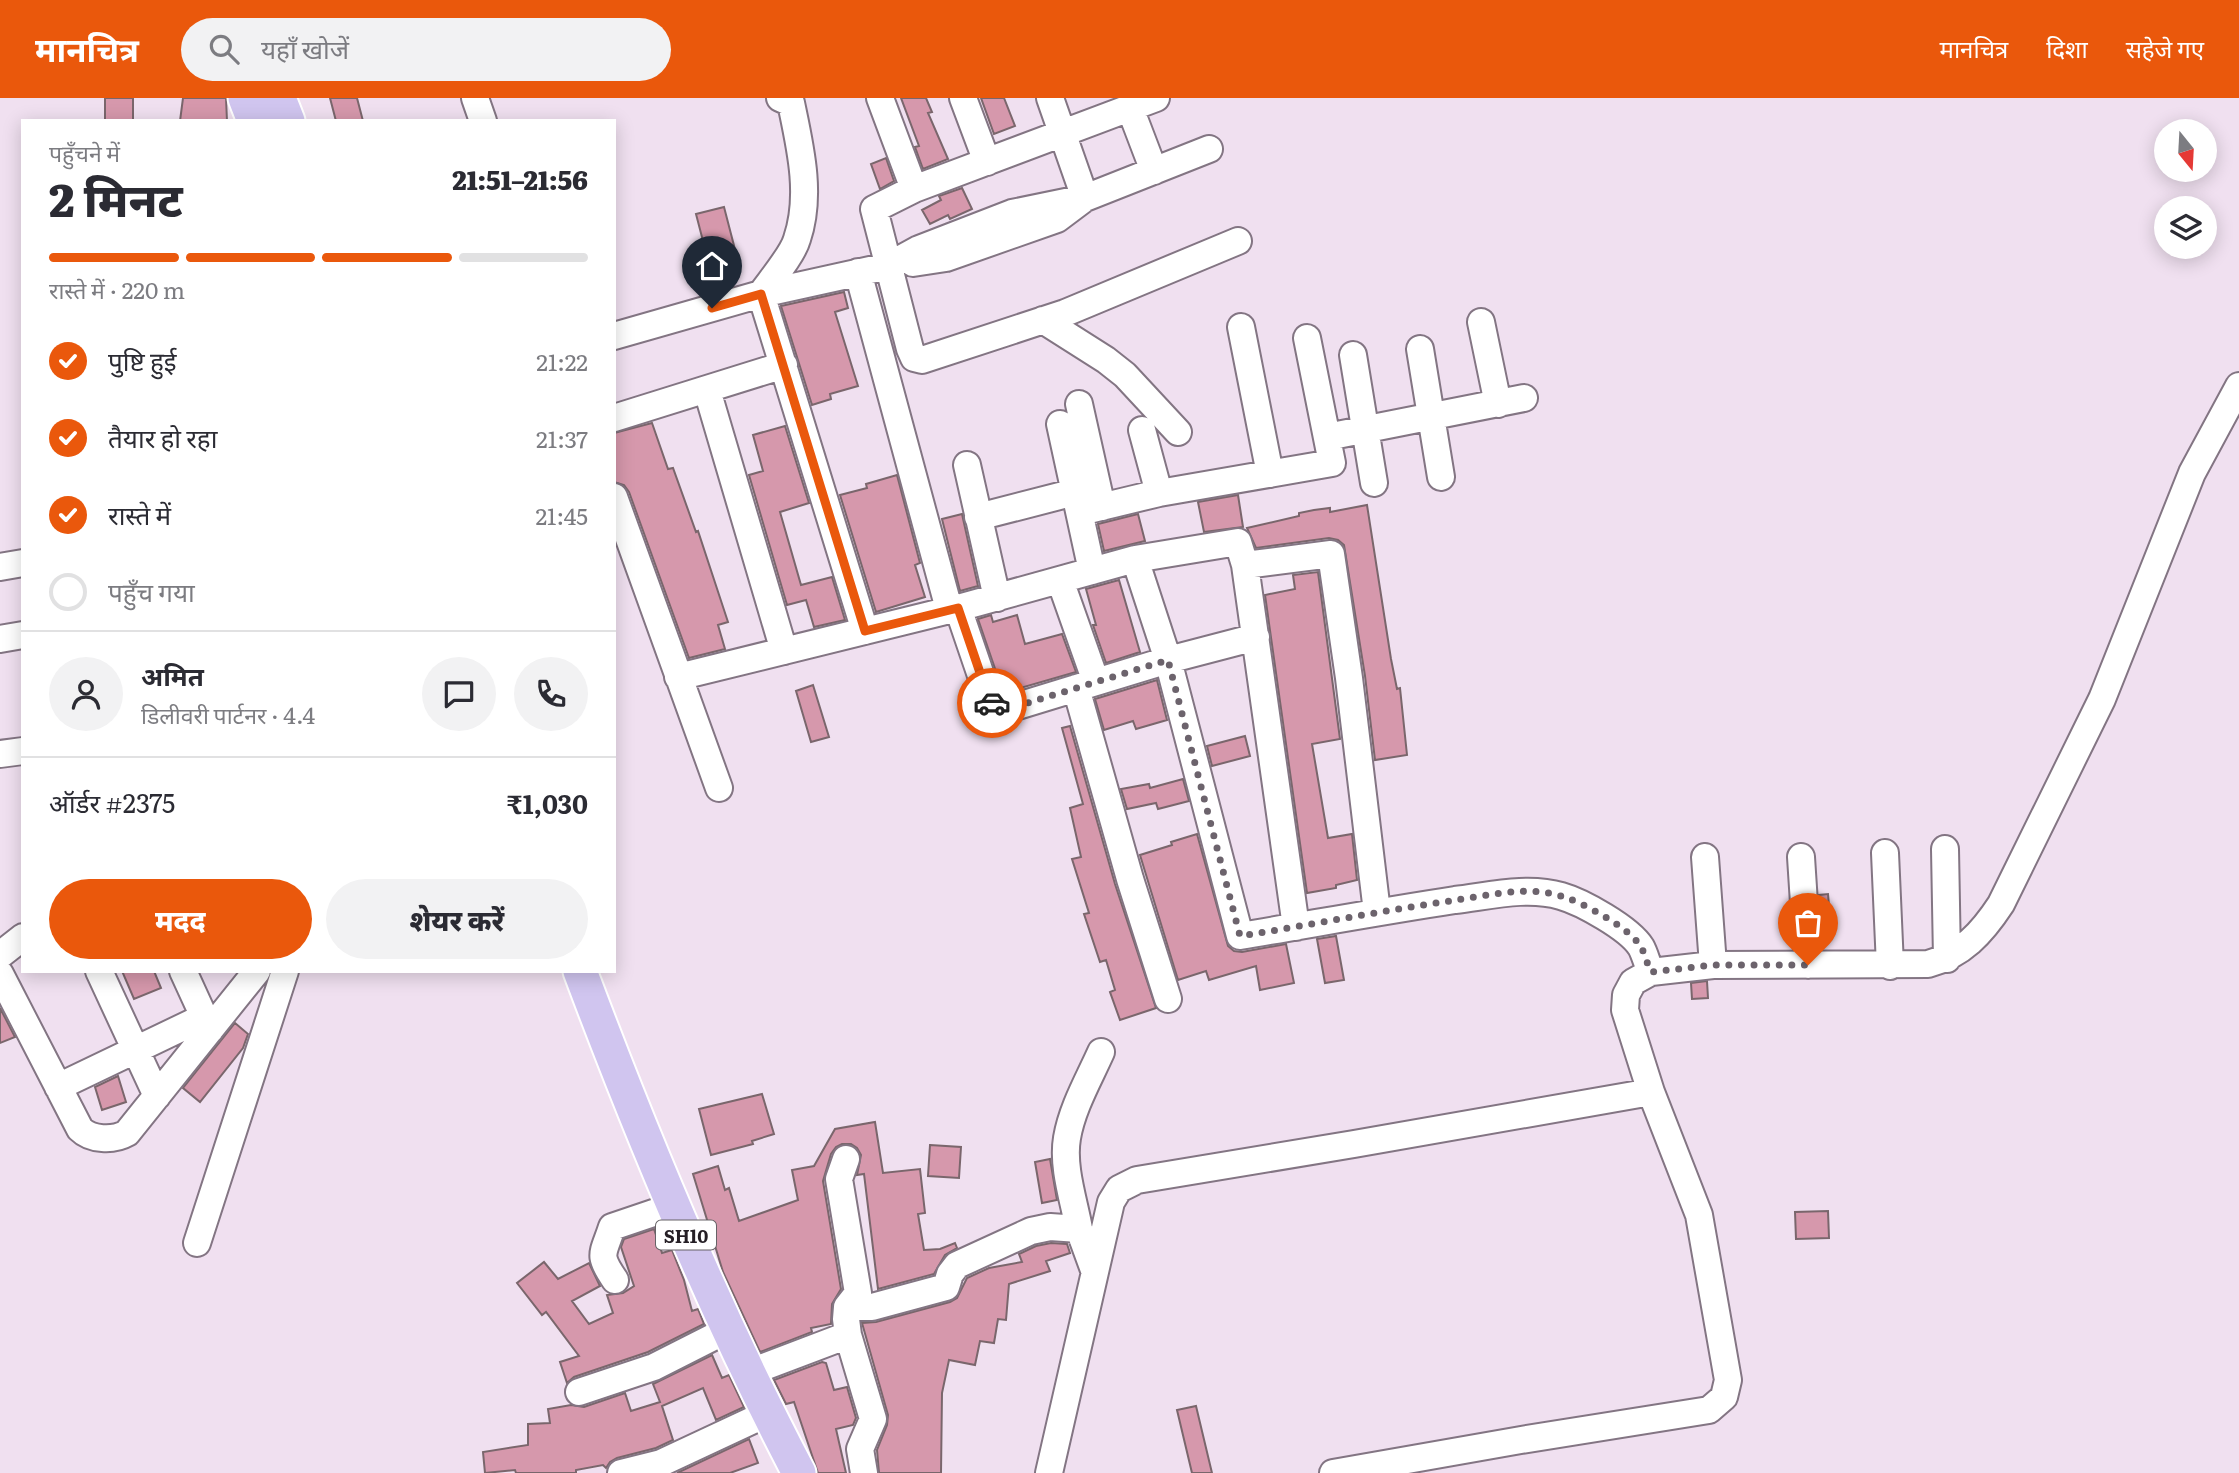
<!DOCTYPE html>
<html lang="hi">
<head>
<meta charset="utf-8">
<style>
  :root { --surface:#fff; --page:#f2f2f3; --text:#2b2b33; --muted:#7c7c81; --line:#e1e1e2; --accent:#ea580c }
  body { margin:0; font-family:Literata,"Noto Sans Devanagari",serif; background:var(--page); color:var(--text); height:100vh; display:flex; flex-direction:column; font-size:26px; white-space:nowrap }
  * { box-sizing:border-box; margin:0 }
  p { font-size:23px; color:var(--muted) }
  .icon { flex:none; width:38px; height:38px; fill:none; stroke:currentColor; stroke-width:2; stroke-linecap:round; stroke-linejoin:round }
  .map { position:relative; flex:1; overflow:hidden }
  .details { position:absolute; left:21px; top:21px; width:595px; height:854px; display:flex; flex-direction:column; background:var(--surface); border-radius:0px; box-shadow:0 4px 18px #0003 }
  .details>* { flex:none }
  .needle { width:46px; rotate:162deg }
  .tools { position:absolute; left:2154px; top:21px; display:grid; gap:14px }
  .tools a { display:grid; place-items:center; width:63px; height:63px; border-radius:50%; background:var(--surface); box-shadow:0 4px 18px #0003; font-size:35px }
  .pin { position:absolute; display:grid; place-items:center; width:60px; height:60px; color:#fff; margin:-72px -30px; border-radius:50% 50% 50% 0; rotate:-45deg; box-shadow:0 0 7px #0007 }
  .pin .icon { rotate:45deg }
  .courier { position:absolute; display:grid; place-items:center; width:70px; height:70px; margin:-35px; border:5px solid #ea580c; border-radius:50%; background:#fff; color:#222; box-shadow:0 2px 9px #0007 }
  .overview em { font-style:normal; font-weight:800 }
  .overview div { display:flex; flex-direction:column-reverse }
  .overview { display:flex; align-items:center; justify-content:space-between; height:119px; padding:0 28px }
  h1 { font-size:46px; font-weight:800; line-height:52px }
  .bar { display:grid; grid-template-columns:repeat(4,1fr); gap:10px 7px; align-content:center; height:84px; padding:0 28px }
  .bar i { height:9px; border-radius:5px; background:var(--line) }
  .bar .on { background:var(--accent) }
  .bar p { grid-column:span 4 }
  .line { display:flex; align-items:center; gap:18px; padding:0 28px; border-top:2px solid var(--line) }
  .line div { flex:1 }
  .round { display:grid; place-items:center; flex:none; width:74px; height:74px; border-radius:37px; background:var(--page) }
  ol { padding:0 28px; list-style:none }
  li { display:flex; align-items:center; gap:21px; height:77px }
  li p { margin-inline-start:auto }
  li .icon { padding:7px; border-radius:50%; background:var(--accent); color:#fff; stroke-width:4 }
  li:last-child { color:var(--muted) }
  li i { width:38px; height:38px; border:4px solid var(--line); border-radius:50% }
  .cta { display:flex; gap:14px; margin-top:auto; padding:14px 28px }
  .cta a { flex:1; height:80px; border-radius:42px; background:var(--accent); color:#fff; font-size:28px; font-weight:800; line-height:80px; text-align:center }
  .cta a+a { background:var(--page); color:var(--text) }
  header { display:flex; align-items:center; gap:42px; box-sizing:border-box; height:98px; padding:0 35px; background:var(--accent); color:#fff }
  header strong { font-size:33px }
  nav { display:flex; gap:38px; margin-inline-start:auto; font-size:24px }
  .search { width:490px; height:63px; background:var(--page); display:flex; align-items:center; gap:18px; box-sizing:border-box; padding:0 24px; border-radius:38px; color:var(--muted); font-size:26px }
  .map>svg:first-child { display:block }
  .building { fill:#d698ac; stroke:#7a666c; stroke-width:2 }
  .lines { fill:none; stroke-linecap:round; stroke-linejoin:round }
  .minor-casing { stroke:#837583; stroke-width:30 }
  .major-casing { stroke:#fff; stroke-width:37 }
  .minor { stroke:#fff; stroke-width:26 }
  .major { stroke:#d0c5ef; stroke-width:33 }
  .done { stroke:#6c636c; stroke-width:7; stroke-dasharray:0 12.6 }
  .route { stroke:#ea580c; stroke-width:9 }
  .labels { text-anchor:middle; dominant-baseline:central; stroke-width:6; stroke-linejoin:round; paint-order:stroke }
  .shield { fill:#fff; stroke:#666266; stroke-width:2 }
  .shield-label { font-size:18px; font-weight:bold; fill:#251f25 }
</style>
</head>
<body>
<header>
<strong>मानचित्र</strong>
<div class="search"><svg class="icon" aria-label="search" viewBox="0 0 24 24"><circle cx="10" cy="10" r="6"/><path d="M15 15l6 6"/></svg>यहाँ खोजें</div>
<nav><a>मानचित्र</a><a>दिशा</a><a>सहेजे गए</a></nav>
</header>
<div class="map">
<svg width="2239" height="1375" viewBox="0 0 2239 1375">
  <rect width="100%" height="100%" fill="#f0e0f0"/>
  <!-- building -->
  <path class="building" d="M105,0H133V23H105Z
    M183,0H226L227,23H180Z
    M330,0H357L363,23H336Z
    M901,0H926L932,14L928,15L948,61L923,71L915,49L919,48Z
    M981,0H1004L1015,28L994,36Z
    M886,60L894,83L880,91L871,66Z
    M962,90L972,111L950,121L948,117L930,126L922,112L941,102L939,98Z
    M724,109L738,163L710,170L696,116Z
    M844,194L848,210L835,214L858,288L830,296L831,301L812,307L781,208Z
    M652,325L668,371L673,370L696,434L698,433L728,524L718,527L725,551L689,560L629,394L624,387L614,384V335Z
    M785,328L809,405L780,414L801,487L832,479L845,522L814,529L806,502L787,507L749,377L763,373L753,337Z
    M897,377L920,465L915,467L925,499L876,514L840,397L867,390L866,386Z
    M1238,397L1243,429L1204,434L1198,404Z
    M1367,407L1391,561L1397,591L1400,590L1407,657L1375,662L1365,578L1344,447L1338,442L1329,440L1256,450L1247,430L1299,418V415L1314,412L1330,410V414Z
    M962,416L978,488L960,493L942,421Z
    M1138,416L1145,443L1104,453L1098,426Z
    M1318,474L1340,641L1312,646L1328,740L1352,736L1357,782L1336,787V790L1307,795L1265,497L1295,491L1293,477Z
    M1119,482L1140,554L1106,565L1093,527H1096L1086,491Z
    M991,517L993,524L1017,517L1025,546L1062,536L1076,574L1010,593L1002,591L978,521Z
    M1157,582L1167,622L1136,631L1133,623L1104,632L1095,601Z
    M813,587L829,639L811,644L796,593Z
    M1070,628L1115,786L1156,910L1120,922L1110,894L1115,892L1106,862L1100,864L1084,816L1089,815L1072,761L1081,759L1070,710L1083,706L1062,630Z
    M1245,638L1250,658L1212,668L1207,648Z
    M1183,681L1189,703L1158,711L1156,705L1127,711L1121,691L1149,686L1150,690Z
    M1197,736L1228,848L1234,853L1242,854L1286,846L1294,885L1260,892L1256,868L1209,882L1206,873L1178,882L1140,757L1172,747L1171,744Z
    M1828,796L1831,831H1821L1819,797Z
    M1336,838L1344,882L1325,885L1317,841Z
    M122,873H154L161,890L134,901Z
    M1707,883L1708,900L1692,901L1691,885Z
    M0,910L15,939L0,945Z
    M235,925L248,936L243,950L200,1004L183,990Z
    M118,978L126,1004L102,1012L95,989Z
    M762,996L774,1036L752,1043L753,1046L711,1057L699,1011Z
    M875,1024L883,1075L920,1071L925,1115L918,1116L924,1152L940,1151L955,1145L957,1150L945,1157L934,1176L878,1191L864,1076L857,1077L861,1057L857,1050L851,1046H842L836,1049L831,1056L823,1083L841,1191L832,1206L831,1226L811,1230L812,1234L760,1254L723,1174L693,1076L718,1068L725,1092L729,1090L739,1123L798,1102L792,1072L814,1068L835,1031Z
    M930,1047L961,1049L959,1080L928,1078Z
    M1050,1061L1057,1102L1042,1105L1035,1064Z
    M1828,1113L1829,1140L1796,1141L1795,1114Z
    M654,1131L662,1155L672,1152L684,1182L692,1213L698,1211L704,1226L648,1254L574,1279L567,1285L560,1264L579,1258L546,1214L542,1217L517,1185L544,1164L558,1181L589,1165L600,1188L572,1203L589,1226L613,1215L607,1197L623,1195L634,1188L621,1149L624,1141Z
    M1051,1145L1067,1146L1070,1155L1046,1163L1050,1173L1009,1186L1006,1222L998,1221L994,1245L980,1243L975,1267L949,1262L942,1295L941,1375H879L877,1352L887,1327L888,1317L862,1225L876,1224L950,1204L957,1200L967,1180L989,1170L1022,1164L1019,1156L1036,1148Z
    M712,1257L722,1280L729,1277L744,1309L716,1322L703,1290L662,1308L673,1342L656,1350L617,1360L610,1364L606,1370L603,1367L576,1372V1375H516L515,1372L485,1375L483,1354L528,1347V1326L550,1325L548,1311L571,1307L584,1309L625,1295L631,1313L660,1304L653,1286Z
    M822,1264L826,1265L834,1292L847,1289L856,1320L853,1327L836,1331L846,1375H818L794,1304L786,1306L774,1282Z
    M1196,1308L1212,1375H1192L1177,1312Z
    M749,1341L758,1365L730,1375H677Z"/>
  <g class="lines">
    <defs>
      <path id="minor" d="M475,0L483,23
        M780,0L791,5C800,48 812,97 797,141C793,156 771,182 761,196L865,533
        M880,0L914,91L874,111L910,251L914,260L922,262L1065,215L1238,143
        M963,0L987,64
        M1130,10L1154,73
        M914,91L1156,0
        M913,165L946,160L1057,121L1085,100L1050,0
        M858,174L949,511
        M1043,222L1106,262L1125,277L1178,334
        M1481,224L1498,306
        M1241,229L1270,376
        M614,238L761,196L888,168L919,151L1012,115L1085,100L1209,51
        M1420,251L1441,379
        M1353,257L1374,385
        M707,292L784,553
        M1079,306L1102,409
        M614,320L784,267
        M1060,326L1092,473
        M1142,332L1159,395
        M1327,339L1524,300
        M967,367L997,500
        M614,399L719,690
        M1080,414L1159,395L1332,365L1307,240
        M978,419L1075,394
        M1135,461L1168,562L1240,838C1312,826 1383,813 1455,802C1489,798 1527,788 1561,798C1582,804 1629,830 1641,849C1645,856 1647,866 1651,874L1633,884L1626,897L1625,912L1651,994L1699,1117L1728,1282L1724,1299L1709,1312L1521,1342L1333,1375
        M1245,467L1331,456L1349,580L1377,814
        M0,469L23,465
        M1060,482L1096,584
        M958,510L990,604L1011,610L1168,562L1256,539
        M0,541L23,537
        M678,579L958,510L1135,461L1238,444L1245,467L1296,829
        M1076,590L1130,781L1168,901
        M0,656L23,653
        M1945,751L1947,861
        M1885,755L1890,868
        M1705,759L1713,867
        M1801,759L1808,867
        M0,857L23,839
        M99,873L157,998
        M183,873L210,932
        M1651,874L1713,867L1928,866C1962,857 1982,835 2001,806L2102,601L2192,375L2239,288
        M0,876L80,1031C91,1042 113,1043 127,1035L257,873
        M58,989L204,919
        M846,1061L839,1081L858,1195L847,1209
        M1079,1131C1074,1103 1062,1069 1067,1040C1072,1010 1089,981 1101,954
        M197,1145L285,873
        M615,1182C597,1156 603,1157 612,1129L674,1108
        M748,1275L848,1237
        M579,1294L654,1269L727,1232
        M621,1375L661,1365L768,1315
        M864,1375L860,1351L873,1321L848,1237L846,1221L847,1209H872L946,1189L950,1176L957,1167L1031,1133L1050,1129L1079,1131L1094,1172
        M1049,1375L1111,1104L1119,1091L1137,1082L1354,1046L1651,994"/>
      <path id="major" d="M245,0L254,23
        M279,0L288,23
        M580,873C644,1044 714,1213 799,1375"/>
    </defs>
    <!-- minor casing -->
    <use href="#minor" class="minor-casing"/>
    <!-- major casing -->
    <use href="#major" class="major-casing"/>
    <!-- minor -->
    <use href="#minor" class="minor"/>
    <!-- major -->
    <use href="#major" class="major"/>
  </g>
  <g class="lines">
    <!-- done -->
    <path class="done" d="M992,605L1011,610L1168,562L1240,838C1310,827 1380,813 1450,803C1486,798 1526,787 1561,798C1582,804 1630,830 1641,849C1645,856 1647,866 1651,874L1713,867H1808"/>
    <!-- route -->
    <path class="route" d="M712,210L761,196L865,533L958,510L990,604L992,605"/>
  </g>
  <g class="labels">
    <!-- shield labels -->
    <rect class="shield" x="656" y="1122.5" width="60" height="29" rx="5"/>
    <g class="shield-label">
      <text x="686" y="1137">SH10</text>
    </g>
  </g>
</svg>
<div class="tools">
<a><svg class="needle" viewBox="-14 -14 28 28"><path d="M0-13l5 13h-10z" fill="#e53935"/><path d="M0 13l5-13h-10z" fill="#7c7c81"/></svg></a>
<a><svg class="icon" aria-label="layers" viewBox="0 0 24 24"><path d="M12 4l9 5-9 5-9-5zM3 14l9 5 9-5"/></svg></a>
</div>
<div class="pin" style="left:1808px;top:867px;background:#ea580c"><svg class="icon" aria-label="bag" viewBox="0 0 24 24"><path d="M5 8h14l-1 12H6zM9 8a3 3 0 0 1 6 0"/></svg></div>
<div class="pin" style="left:712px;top:210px;background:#1f2937"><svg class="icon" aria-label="home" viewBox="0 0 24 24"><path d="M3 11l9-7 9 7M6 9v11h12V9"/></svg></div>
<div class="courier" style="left:992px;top:605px"><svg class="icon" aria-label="car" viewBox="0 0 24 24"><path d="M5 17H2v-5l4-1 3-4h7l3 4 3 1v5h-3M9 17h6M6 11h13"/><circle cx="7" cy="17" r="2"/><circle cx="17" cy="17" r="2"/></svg></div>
<section class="details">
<div class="overview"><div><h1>2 मिनट</h1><p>पहुँचने में</p></div><em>21:51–21:56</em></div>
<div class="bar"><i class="on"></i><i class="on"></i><i class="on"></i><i></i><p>रास्ते में · 220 m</p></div>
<ol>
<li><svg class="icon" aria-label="check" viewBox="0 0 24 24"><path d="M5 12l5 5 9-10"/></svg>पुष्टि हुई<p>21:22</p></li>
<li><svg class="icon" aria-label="check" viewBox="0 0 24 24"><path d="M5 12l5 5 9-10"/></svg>तैयार हो रहा<p>21:37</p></li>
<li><svg class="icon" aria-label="check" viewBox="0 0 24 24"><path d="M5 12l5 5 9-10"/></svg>रास्ते में<p>21:45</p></li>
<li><i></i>पहुँच गया</li>
</ol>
<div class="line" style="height:126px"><a class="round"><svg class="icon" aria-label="person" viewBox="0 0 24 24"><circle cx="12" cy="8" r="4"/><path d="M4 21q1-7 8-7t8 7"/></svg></a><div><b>अमित</b><p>डिलीवरी पार्टनर · 4.4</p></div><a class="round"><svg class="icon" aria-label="chat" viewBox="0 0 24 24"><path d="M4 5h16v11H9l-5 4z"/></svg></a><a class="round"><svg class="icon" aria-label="phone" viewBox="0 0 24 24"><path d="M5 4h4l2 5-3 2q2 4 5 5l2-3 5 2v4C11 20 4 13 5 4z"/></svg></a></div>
<div class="line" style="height:91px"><div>ऑर्डर #2375</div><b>₹1,030</b></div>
<div class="cta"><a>मदद</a><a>शेयर करें</a></div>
</section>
</div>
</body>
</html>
